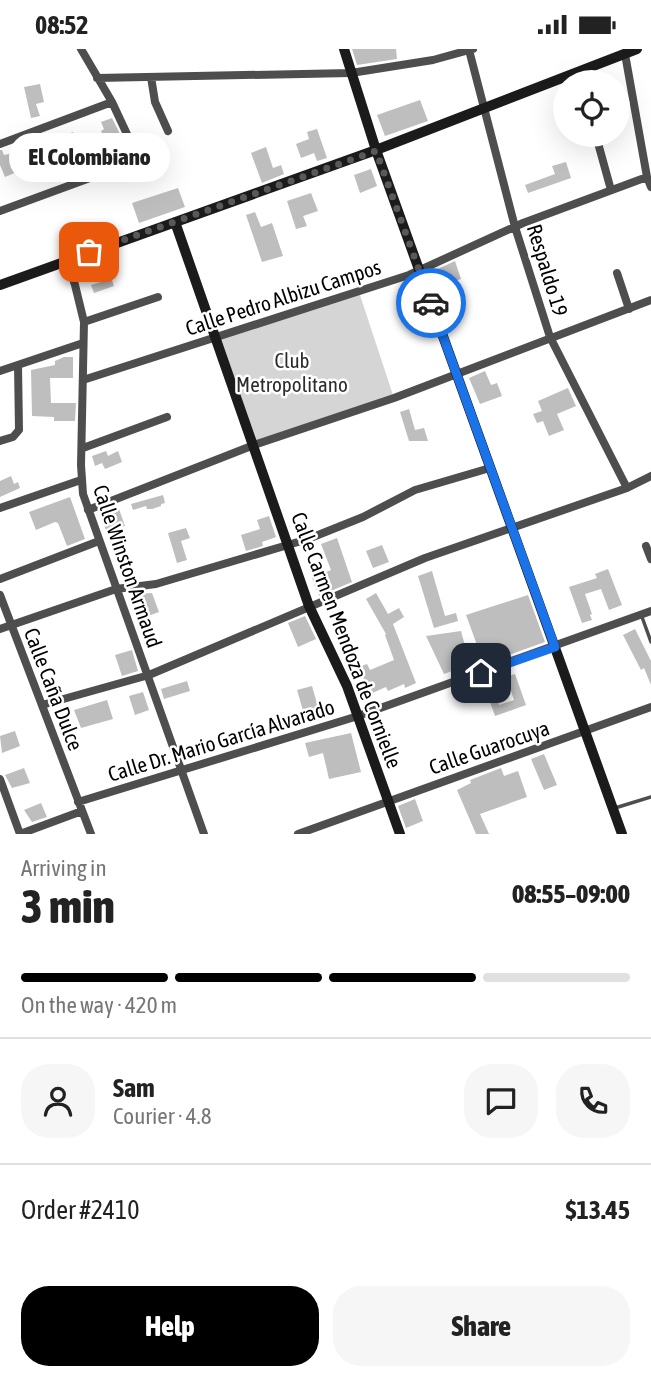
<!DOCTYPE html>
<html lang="en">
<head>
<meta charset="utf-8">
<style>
  :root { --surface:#fff; --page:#f6f6f6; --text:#222; --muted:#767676; --line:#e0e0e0; --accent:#000 }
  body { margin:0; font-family:"Asap Condensed",sans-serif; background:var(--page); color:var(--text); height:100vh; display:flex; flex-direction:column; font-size:26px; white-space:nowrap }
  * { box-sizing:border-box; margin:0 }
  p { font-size:23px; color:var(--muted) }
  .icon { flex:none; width:38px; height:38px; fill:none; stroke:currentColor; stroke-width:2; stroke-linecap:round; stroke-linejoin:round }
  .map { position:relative; height:785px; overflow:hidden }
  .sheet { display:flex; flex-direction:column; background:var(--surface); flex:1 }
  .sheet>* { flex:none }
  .buttons { position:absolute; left:553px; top:21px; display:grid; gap:14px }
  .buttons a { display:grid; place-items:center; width:77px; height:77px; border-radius:50%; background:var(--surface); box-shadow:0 7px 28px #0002; font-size:35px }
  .pin { position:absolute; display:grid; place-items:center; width:60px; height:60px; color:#fff; margin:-30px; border-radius:14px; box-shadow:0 4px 10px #0006 }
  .courier { position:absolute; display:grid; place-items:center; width:70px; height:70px; margin:-35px; border:5px solid #1a73e8; border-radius:50%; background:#fff; color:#222; box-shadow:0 2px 9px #0007 }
  .bubble { position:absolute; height:49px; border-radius:24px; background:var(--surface); box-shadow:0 7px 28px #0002; font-size:23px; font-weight:800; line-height:49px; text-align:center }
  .headline em { font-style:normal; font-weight:800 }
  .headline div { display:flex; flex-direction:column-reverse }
  .headline { display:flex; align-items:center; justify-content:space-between; height:119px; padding:0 21px }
  h1 { font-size:46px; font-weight:800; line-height:52px }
  .bar { display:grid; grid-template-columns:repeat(4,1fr); gap:10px 7px; align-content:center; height:84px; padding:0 21px }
  .bar i { height:9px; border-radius:5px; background:var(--line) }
  .bar .on { background:var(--accent) }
  .bar p { grid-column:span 4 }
  .line { display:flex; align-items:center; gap:18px; padding:0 21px; border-top:2px solid var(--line) }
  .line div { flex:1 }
  .round { display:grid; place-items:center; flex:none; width:74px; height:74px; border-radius:28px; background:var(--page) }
  .cta { display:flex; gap:14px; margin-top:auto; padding:14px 21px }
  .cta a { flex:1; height:80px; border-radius:28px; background:var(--accent); color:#fff; font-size:28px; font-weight:800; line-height:80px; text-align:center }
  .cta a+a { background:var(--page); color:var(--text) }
  .status { display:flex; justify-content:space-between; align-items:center; height:49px; padding:0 35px; background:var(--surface); direction:ltr }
  .status svg { height:19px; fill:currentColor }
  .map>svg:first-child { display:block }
  .green { fill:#d5d5d5 }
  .building { fill:#bebebe }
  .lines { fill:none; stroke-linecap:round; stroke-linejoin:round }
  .lane { stroke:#4e4e4e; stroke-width:3.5 }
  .street { stroke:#4e4e4e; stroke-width:8 }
  .secondary { stroke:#1b1b1b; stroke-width:10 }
  .done { stroke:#595959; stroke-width:7; stroke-dasharray:0 12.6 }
  .route { stroke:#1a73e8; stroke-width:9 }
  .labels { text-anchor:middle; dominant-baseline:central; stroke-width:5; stroke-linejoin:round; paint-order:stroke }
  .street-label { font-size:21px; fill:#000; stroke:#fff }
  .park-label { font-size:21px; fill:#2c2c2c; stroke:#fff }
</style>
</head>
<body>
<div class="status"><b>08:52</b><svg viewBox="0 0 49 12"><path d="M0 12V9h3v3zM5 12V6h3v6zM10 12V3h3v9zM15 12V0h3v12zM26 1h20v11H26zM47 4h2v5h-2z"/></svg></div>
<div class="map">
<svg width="651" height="785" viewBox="0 0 651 785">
  <rect width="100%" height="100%" fill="#fff"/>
  <!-- green -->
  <path class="green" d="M359,243L394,349L254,396L215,288Z"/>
  <!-- building -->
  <path class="building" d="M352,0H396L397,10L357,16Z
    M40,35L44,53L36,55L40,67L31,69L24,38Z
    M420,51L428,72L385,87L377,66Z
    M112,69L121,87L106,93L101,82L104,80L101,73Z
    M317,80L327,109L317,112L314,104L301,109L296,95L309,90L307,83Z
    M73,83L80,100L89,97L96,115L67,126L64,123L61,124L55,107L5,128L0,116V101H2L4,106L9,105L34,93L35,95L55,88L56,90Z
    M266,98L273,119L281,116L284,125L262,134L251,104Z
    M566,113L571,129L528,144L525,136L555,125L552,117Z
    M371,120L377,137L360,144L354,126Z
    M178,139L185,158L139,174L132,154Z
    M311,144L318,162L303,167L307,177L296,180L287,152Z
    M255,163L261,178L272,174L283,207L262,213L246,166Z
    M455,212L461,230L434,239L429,224Z
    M107,216L114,237L94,244L91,236L101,233L96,220Z
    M64,308H73V329H50L51,354H76L75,372H54V368L32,367L31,321L55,316V312Z
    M485,322L491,336L497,334L502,347L480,355L469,329Z
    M568,339L576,357L557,365L564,381L549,387L543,372L537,374L533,365L542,362L538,352Z
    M409,360L415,381L424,379L428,392H409L400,363Z
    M106,402L108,407L118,402L122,413L105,420L102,414L95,417L92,407Z
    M11,427L14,435L18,433L20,439L0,448V432Z
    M163,446L165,454L161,455V457L152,460H147L146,457L133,461L131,455Z
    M70,448L85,490L67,497L58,474L55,473L36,481L29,463Z
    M119,460L125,477L107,484L101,467Z
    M269,467L276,488L262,493L263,497L246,502L241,486L260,480L257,471Z
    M186,479L190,489L181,492L187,511L177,514L168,484Z
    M337,489L352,533L319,547L312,529L331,521L321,495Z
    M382,496L389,513L373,519L366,502Z
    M608,520L622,556L609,561L601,540L585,545L592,565L590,566L592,571L582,574L569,538L597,529L595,525Z
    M432,522L445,567L456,564L458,572L434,579L418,527Z
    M152,544L159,563L140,570L132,545Z
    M376,544L388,565L399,559L404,568L393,575L416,634L405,639L404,635L388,642L386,638L370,645L359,618L367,615L370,621L394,611L385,586L386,585L366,550Z
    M528,546L545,593L484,615L466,566Z
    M305,567L316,590L298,598L288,574Z
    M635,580L651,612V636L644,619L641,621L623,586Z
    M461,582L470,615L444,625L426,587Z
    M132,601L138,622L122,627L115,606Z
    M515,625L526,656L495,667L484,636L491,634L499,656L514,651L506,628Z
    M187,632L190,642L164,650L161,640Z
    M312,637L321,668L306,672L297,641Z
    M143,643L149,661L135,666L129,647Z
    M107,651L113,670L81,679L74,661Z
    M15,682L20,697L2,704L0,687Z
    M351,684L361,723L329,730L323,704L309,708L305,694Z
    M544,705L557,736L544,741L531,710Z
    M24,719L30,734L12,739L5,726Z
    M501,719L504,727L518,722L527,748L480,765L489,785H476L457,741L471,734L470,731Z
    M415,750L423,772L406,779L398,757Z
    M41,754L47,768L32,773L24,761Z"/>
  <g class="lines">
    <!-- lane -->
    <path class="lane" d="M642,568L651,593
      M615,759L651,748"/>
    <!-- street -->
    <path class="street" d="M469,1L515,178L550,288L627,439
      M625,5L647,128L651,138
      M151,28L155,53L168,82
      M97,29L351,24L433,11L473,0
      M598,94L611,141
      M0,95L112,53
      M0,162L139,111L112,53L81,0
      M67,211L75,236L84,273L81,416L83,445L204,785
      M617,224L629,260
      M84,273L158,248
      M0,322L83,294
      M83,331L409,226L523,174L647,128
      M0,392L13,388L19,381L18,316
      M83,399L167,368
      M0,459L81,431
      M88,461L254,396L394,349L651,251
      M646,497L651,510
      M0,530L99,492
      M0,546L91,785
      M0,580L116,540L156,535L308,490L363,468L415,441L490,419
      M42,656L149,626L425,509L627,439L651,427
      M0,730L20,785
      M78,753L358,667L651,562
      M20,785L82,762
      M298,785L651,658"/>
    <!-- secondary -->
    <path class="secondary" d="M344,0L376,101L622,785
      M175,173L309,557L347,637L400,785
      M0,236L376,101L637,0"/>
  </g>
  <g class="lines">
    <!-- done -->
    <path class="done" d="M89,203L376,102L431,254"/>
    <!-- route -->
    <path class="route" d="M431,254L555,598L481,624"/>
  </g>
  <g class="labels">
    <!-- street labels -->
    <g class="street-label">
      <text transform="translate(548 221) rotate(73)">Respaldo 19</text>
      <text transform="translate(283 248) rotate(-18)">Calle Pedro Albizu Campos</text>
      <text transform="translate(128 517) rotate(71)">Calle Winston Armaud</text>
      <text transform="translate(347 591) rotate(69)">Calle Carmen Mendoza de Cornielle</text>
      <text transform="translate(54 640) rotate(69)">Calle Caña Dulce</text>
      <text transform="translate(221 691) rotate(-17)">Calle Dr. Mario García Alvarado</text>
      <text transform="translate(489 698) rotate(-19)">Calle Guarocuya</text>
    </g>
    <!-- park labels -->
    <g class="park-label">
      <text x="292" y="311">Club<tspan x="292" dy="24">Metropolitano</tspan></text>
    </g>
  </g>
</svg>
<div class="buttons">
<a><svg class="icon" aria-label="locate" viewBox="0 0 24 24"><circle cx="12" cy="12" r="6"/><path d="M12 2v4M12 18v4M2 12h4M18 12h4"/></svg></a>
</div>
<div class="pin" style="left:89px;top:203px;background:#ea580c"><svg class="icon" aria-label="bag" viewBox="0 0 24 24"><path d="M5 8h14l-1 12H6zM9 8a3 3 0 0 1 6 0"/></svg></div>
<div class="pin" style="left:481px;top:624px;background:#1f2937"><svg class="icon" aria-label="home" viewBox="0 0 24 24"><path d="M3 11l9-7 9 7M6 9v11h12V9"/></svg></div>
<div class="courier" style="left:431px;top:254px"><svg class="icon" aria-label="car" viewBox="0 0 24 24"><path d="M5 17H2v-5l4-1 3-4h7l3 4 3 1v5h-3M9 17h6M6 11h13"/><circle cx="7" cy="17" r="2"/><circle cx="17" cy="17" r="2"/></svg></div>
<div class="bubble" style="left:9px;top:84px;width:161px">El Colombiano</div>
</div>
<section class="sheet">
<div class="headline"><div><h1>3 min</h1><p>Arriving in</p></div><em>08:55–09:00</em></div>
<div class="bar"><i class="on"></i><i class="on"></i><i class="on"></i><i></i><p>On the way · 420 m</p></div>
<div class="line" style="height:126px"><a class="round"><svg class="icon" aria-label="person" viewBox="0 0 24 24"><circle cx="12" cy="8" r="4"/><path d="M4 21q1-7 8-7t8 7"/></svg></a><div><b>Sam</b><p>Courier · 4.8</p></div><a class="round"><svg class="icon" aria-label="chat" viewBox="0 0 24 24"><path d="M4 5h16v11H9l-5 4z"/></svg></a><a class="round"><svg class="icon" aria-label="phone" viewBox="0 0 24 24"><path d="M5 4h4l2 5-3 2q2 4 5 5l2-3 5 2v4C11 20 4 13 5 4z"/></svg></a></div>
<div class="line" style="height:91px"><div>Order #2410</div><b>$13.45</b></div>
<div class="cta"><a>Help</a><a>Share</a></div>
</section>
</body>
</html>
